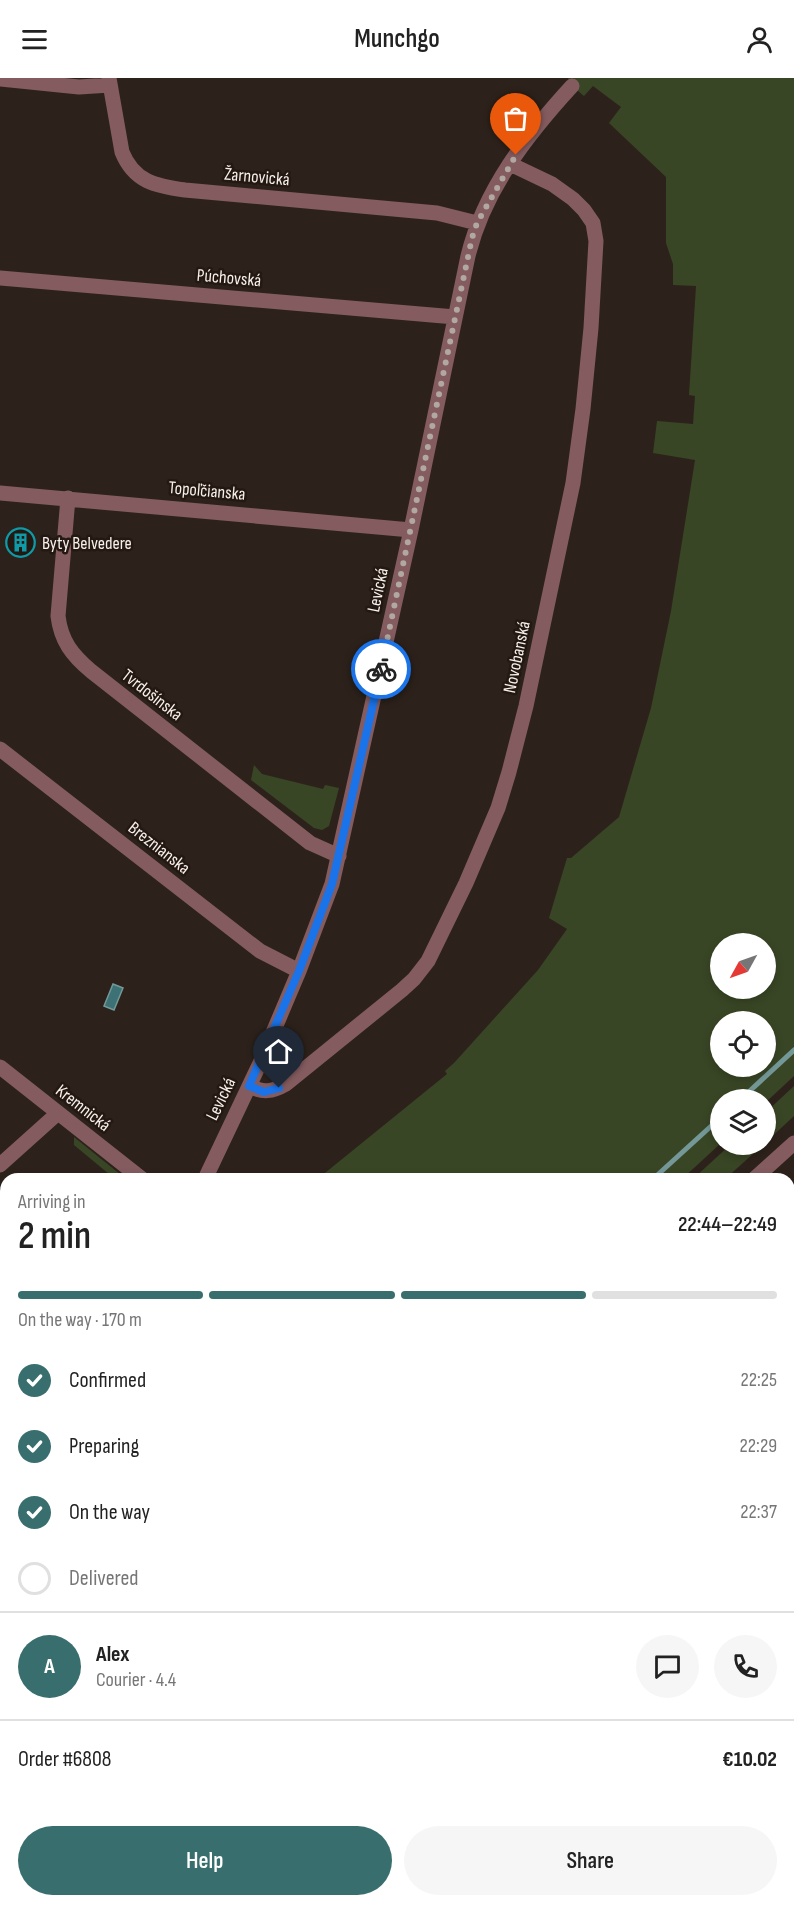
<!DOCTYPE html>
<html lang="en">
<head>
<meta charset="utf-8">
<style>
  :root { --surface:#fff; --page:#f6f6f6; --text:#222; --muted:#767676; --line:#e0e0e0; --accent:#386f6e }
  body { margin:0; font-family:"Sofia Sans Condensed",sans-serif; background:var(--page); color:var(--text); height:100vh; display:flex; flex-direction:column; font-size:22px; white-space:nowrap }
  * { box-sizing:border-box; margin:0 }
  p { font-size:20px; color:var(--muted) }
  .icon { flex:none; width:33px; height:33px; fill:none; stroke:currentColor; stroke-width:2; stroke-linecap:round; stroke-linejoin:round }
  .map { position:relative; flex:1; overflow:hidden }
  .details { position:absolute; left:0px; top:1095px; width:795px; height:734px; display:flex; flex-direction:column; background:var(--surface); border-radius:18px 18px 0 0; box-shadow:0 3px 9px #0003 }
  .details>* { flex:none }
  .needle { width:39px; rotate:230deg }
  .buttons { position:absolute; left:710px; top:855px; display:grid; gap:12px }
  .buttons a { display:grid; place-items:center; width:66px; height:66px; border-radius:50%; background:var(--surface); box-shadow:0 3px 9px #0003; font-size:30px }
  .pin { position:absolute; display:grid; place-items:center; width:51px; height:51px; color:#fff; margin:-62px -26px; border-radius:50% 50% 50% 0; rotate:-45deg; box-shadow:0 0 6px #0007 }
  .pin .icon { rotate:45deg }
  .courier { position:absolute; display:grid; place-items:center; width:60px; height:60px; margin:-30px; border:4px solid #1a73e8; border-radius:50%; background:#fff; color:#222; box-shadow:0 2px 8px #0007 }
  .headline em { font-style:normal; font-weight:600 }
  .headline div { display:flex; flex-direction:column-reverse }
  .headline { display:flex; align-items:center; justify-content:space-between; height:102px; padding:0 18px }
  h1 { font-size:39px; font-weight:600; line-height:45px }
  .bar { display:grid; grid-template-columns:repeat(4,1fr); gap:9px 6px; align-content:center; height:72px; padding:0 18px }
  .bar i { height:8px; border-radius:4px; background:var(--line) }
  .bar .selected { background:var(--accent) }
  .bar p { grid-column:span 4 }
  .line { display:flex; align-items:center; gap:15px; padding:0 18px; border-top:2px solid var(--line) }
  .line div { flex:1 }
  .round { display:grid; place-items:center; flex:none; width:63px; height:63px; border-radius:32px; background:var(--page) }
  ol { padding:0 18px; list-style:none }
  li { display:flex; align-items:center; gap:18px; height:66px }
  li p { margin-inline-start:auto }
  li .icon { padding:6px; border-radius:50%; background:var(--accent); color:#fff; stroke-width:4 }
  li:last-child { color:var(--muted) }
  li i { width:33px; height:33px; border:3px solid var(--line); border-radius:50% }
  .cta { display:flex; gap:12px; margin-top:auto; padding:12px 18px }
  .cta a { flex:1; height:69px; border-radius:36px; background:var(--accent); color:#fff; font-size:24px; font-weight:600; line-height:69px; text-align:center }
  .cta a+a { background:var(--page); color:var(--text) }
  header { display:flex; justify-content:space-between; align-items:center; height:78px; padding:0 18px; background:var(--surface); font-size:27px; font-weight:600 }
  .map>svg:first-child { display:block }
  .green { fill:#394625; fill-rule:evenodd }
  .forest { fill:#42502d }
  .water { fill:#3c7275; stroke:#749898; stroke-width:1.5 }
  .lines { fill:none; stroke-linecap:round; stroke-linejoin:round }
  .stream { stroke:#749898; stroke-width:5 }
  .minor { stroke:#845c60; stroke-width:15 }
  .tertiary { stroke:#845c60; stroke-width:15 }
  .done { stroke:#b1a8a2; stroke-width:6; stroke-dasharray:0 10.8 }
  .route { stroke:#1a73e8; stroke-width:8 }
  .labels { text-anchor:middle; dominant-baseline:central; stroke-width:5; stroke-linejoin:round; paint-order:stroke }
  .street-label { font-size:18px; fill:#f8f0eb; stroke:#231812 }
  .poi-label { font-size:18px; fill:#f8f0eb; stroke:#231812; text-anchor:start }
</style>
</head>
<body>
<header><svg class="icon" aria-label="menu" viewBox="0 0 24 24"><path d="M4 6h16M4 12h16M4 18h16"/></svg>Munchgo<svg class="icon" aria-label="person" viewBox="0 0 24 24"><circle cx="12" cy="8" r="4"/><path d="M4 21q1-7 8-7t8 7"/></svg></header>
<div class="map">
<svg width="794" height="1828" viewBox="0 0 794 1828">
  <rect width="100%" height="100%" fill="#2d221b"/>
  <!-- green -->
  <path class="green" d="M568,0H794V998L765,1025V1022H720V1066L682,1101H322L320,1099L447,996L445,993L454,985L538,892L567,851L549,840L567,780H571L619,739L651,630L671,533L695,382L653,375L657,343L693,346L695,318L689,317L696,208L673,207V186L666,165V99L609,45L621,29L593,8L584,18L572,8ZM720,866H765V910H720ZM720,944H765V988H720Z
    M254,687L262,696L323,711L325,707L339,710L329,748L322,752L314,750L251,702Z
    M794,1008V1038L765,1065V1035Z
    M74,1059L126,1101H115L74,1067Z
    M731,1066L763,1067L725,1101H693Z
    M6,1627V1717L0,1723V1633Z
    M211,1822L311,1823L317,1828H206Z"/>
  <!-- forest -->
  <path class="forest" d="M39,1822H211V1823L206,1828H33Z
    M311,1823H452L451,1828H317Z
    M473,1823H554V1828H497Z"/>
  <!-- water -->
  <path class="water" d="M113,906L123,910L114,932L104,928Z"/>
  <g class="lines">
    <!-- stream -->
    <path class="stream" d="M740,1022L794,972
      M653,1101L720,1040
      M0,1700L6,1694"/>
    <!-- minor -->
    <path class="minor" d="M109,0L122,74C134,104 156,108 185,112L437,135L477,145
      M0,1L79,9L110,7
      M0,200L455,239
      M0,415L411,452
      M68,420L58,538C61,563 72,577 91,593L310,765L339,778
      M0,671L260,873L299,893
      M0,989L142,1101
      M249,1008C263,1015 272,1014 286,1006L402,912L414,901L428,883L466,805L498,730L509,694L526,628L573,405L583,331L591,250L596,163L593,145L584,132L573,121L552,106L510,86
      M0,1087L58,1035
      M205,1101L261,983L299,893L332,806L411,452L468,178C484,112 527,57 572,8
      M0,1280L6,1277
      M0,1490L6,1481
      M789,1638L794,1639
      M720,1822L743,1828
      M573,1828L576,1822"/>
    <!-- tertiary -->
    <path class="tertiary" d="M754,1101L794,1065
      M0,1789L6,1783"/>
  </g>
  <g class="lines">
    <!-- done -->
    <path class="done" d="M381,591L472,160L477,145L516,77"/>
    <!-- route -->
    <path class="route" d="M279,1010L264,1014L249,1008L299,893L332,806L381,591"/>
  </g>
  <!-- icons -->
  <defs>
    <symbol id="building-ring" viewBox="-11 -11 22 22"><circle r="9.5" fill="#231812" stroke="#0f9aa8" stroke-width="1.5"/><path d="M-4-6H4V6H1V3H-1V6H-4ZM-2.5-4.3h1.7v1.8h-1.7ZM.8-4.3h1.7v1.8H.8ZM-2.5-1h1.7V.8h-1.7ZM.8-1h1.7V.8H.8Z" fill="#0f9aa8"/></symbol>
  </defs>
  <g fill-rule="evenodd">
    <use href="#building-ring" x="4" y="448" width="33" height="33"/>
  </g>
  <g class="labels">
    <!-- street labels -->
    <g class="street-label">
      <text transform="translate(257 99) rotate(5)">Žarnovická</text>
      <text transform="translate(229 200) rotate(5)">Púchovská</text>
      <text transform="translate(207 413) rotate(5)">Topoľčianska</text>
      <text transform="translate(378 512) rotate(-78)">Levická</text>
      <text transform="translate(517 579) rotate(-78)">Novobanská</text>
      <text transform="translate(152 617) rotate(38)">Tvrdošínska</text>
      <text transform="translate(159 770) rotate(38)">Breznianska</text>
      <text transform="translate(221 1021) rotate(-64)">Levická</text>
      <text transform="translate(83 1030) rotate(38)">Kremnická</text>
    </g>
    <!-- poi labels -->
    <g class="poi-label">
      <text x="42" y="465">Byty Belvedere</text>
    </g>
  </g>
</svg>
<div class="buttons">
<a><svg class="needle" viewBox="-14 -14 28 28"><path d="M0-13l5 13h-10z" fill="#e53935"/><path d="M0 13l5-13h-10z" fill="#767676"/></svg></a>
<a><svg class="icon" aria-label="locate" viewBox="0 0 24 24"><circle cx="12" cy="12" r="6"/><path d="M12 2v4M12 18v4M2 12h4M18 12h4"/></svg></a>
<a><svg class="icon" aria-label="layers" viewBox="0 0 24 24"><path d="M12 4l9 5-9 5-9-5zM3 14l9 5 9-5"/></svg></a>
</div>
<div class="pin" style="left:516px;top:77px;background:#ea580c"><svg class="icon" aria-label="bag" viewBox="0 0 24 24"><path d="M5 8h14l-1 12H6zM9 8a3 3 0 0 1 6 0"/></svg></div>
<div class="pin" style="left:279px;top:1010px;background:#1f2937"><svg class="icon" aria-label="home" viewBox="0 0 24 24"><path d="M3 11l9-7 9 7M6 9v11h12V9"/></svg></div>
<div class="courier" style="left:381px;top:591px"><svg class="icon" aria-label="bike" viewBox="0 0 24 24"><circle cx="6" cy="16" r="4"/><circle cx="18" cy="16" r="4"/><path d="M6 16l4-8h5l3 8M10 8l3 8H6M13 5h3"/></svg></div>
<section class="details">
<div class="headline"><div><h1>2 min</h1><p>Arriving in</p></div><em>22:44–22:49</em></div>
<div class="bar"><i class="selected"></i><i class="selected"></i><i class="selected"></i><i></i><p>On the way · 170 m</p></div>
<ol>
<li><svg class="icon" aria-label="check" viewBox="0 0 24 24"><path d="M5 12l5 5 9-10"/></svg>Confirmed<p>22:25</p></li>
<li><svg class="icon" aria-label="check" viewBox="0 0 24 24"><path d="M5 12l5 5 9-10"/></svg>Preparing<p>22:29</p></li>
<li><svg class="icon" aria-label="check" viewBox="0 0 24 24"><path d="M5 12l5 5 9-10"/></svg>On the way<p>22:37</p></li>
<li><i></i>Delivered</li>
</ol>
<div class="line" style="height:108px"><b class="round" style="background:var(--accent);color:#fff">A</b><div><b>Alex</b><p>Courier · 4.4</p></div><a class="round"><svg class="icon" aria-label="chat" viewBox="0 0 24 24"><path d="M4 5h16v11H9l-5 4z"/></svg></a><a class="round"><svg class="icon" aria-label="phone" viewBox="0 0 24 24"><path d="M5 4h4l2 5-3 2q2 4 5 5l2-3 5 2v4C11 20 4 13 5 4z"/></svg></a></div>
<div class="line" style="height:78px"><div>Order #6808</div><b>€10.02</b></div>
<div class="cta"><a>Help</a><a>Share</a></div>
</section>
</div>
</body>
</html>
